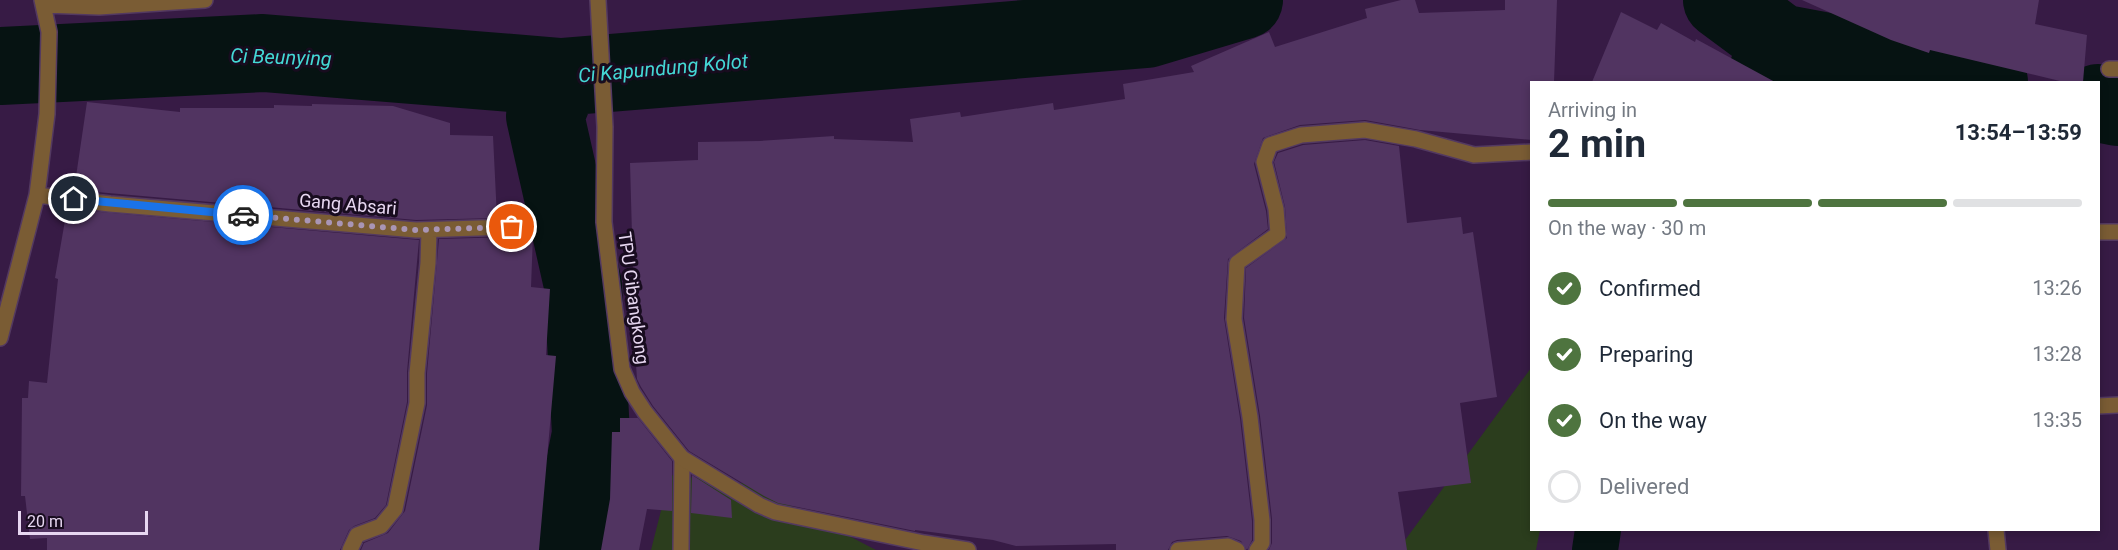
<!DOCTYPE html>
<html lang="en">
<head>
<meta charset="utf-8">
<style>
  :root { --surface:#fff; --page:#f2f2f3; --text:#1f2937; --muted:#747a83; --line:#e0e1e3; --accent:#4e743f }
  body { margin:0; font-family:Roboto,sans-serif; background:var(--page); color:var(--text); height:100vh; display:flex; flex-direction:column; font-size:22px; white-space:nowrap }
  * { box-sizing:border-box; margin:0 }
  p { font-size:20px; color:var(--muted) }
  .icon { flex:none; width:33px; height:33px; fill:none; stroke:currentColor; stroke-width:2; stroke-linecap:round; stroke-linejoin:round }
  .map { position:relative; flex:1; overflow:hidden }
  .details { position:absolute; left:1530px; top:81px; width:570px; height:450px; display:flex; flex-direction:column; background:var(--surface); border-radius:0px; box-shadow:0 3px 9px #0003 }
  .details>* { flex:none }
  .scale { position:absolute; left:18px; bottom:15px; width:130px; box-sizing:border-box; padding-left:6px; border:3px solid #e7d7f1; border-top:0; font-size:16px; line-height:21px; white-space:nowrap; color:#e7d7f1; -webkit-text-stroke:4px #180c1f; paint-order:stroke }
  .pin { position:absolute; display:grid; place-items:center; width:51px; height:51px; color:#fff; margin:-26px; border:3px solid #fff; border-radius:50%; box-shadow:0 2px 6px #0007 }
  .courier { position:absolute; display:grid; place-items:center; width:60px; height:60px; margin:-30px; border:4px solid #1a73e8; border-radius:50%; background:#fff; color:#222; box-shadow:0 2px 8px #0007 }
  .headline em { font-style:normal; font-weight:700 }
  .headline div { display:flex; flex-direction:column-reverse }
  .headline { display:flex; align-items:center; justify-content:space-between; height:102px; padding:0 18px }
  h1 { font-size:39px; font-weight:700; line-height:45px }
  .bar { display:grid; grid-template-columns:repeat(4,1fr); gap:9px 6px; align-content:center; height:72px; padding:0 18px }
  .bar i { height:8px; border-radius:4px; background:var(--line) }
  .bar .selected { background:var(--accent) }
  .bar p { grid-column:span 4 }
  ol { padding:0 18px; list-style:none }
  li { display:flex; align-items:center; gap:18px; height:66px }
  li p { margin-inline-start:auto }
  li .icon { padding:6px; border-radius:50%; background:var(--accent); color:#fff; stroke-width:4 }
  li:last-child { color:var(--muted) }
  li i { width:33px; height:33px; border:3px solid var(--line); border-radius:50% }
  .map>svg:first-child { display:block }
  .green { fill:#2b3d1d }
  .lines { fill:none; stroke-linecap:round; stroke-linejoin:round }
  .canal { stroke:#061312; stroke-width:46 }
  .river { stroke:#061312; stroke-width:78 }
  .building { fill:#513461 }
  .service-casing { stroke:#533961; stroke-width:18 }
  .minor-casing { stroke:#533961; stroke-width:18 }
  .service { stroke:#7a5c34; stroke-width:15 }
  .minor { stroke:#7a5c34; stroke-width:15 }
  .done { stroke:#a995b5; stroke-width:6; stroke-dasharray:0 10.8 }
  .route { stroke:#1a73e8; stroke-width:8 }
  .labels { text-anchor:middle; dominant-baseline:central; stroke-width:6; stroke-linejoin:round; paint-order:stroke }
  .street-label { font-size:18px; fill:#e7d7f1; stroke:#180c1f }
  .water-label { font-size:20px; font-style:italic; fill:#44d8d5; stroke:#180c1f }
</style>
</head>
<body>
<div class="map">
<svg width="2118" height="550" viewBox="0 0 2118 550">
  <rect width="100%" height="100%" fill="#371b45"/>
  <!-- green -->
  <path class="green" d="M1531,368L1532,530H1540L1536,550H1395L1400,547Z
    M670,475L749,484L876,550H651Z"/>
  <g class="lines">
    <!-- canal -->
    <path class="canal" d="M1747,82L1765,32
      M1595,550L1598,530"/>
    <!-- river -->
    <path class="river" d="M1722,0L1780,43L1989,82
      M0,66L263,53L561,77L1147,29L1244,0
      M561,77L545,116L583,285L591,434L572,530L562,550
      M2098,103L2118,107"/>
  </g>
  <!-- building -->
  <path class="building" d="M1401,0H1415L1419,13L1505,10V0H1557L1554,82H1532V140L1420,130L1365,120L1300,125L1263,138L1254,164L1266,211L1268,229L1228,259L1224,318L1240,418L1252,521V540L1247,550L1241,541L1227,536L1177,540L1172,542L1168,550H1116V544L1016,546L993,540L915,530V531L778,503L764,496L689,451L653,406L641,387L637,379L632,306H634L630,163L698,160V142L760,141L834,136V139L913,142L910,119L960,112L961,117L1053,103L1054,110L1125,99L1123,84L1194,72L1191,66L1269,32L1275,47L1367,18L1365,9Z
    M1802,0H2039L2035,24L2087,35L2083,82H2064L1930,50L1929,53L1891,40Z
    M1621,12L1657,30L1661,23L1695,42L1696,39L1775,82H1592Z
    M87,102L180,112V108H274V105L312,106V104L393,106L450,123V135L493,136L497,218L416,220L74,190Z
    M1365,140L1399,146L1407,223L1461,217L1463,234L1473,232L1497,397L1460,403L1471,483L1398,492L1407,550H1269L1272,543V519L1260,416L1244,318L1246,268L1287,238L1285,207L1274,162L1278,153L1303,145Z
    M67,209L419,240L407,372V402L386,505L375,518L354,526L349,530L340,550H47V538L30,539L25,496H21L22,398H28L29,381L47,383L58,279L55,278Z
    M518,235H533L531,287L550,289L546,355L556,356L539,550H361L364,543L388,533L405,511L427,405V373L439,239L512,237Z
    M620,418H638L672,461V511L647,509L639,550H601L610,499L612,432H620Z
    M692,475L731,500L732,518L691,513Z"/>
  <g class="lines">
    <defs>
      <path id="service" d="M681,550L682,458"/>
      <path id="minor" d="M598,0L605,127L604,222L622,369L632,392L645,412L682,458L759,505L775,512L924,543L968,550
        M44,5L99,7L205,0
        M2109,69H2118
        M37,195L110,204L416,230L512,227
        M2098,232H2118
        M0,338L37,195L47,114L49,32L42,0
        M2098,406L2118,405
        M1996,530L1998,550
        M350,550L357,535L381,526L395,509L417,403V373L428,263L429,231
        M1178,550L1228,546L1237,550
        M1257,550L1262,543V520L1250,417L1234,319L1237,263L1278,234L1276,209L1264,162L1270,145L1301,135L1365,130L1416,139L1474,155L1532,152"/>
    </defs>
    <!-- service casing -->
    <use href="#service" class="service-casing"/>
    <!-- minor casing -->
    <use href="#minor" class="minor-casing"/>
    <!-- service -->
    <use href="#service" class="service"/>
    <!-- minor -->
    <use href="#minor" class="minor"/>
  </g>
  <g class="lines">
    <!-- done -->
    <path class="done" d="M243,215L416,230L512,227"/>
    <!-- route -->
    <path class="route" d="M74,199L243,215"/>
  </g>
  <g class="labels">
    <!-- street labels -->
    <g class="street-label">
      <text transform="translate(348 204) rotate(5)">Gang Absari</text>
      <text transform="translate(634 298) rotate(82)">TPU Cibangkong</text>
    </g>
    <!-- water labels -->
    <g class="water-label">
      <text transform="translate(281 57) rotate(2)">Ci Beunying</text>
      <text transform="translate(663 68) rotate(-5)">Ci Kapundung Kolot</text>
    </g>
  </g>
</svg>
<div class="scale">20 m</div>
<div class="pin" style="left:512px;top:227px;background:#ea580c"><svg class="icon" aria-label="bag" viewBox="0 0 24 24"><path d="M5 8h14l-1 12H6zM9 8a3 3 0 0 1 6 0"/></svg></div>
<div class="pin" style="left:74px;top:199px;background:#1f2937"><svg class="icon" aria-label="home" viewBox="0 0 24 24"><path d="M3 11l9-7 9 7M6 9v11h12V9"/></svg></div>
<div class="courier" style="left:243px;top:215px"><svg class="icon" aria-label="car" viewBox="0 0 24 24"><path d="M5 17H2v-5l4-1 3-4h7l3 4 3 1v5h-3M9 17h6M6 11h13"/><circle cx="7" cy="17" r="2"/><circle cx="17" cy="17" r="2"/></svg></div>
<section class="details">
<div class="headline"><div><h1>2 min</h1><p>Arriving in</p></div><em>13:54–13:59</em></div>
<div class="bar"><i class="selected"></i><i class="selected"></i><i class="selected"></i><i></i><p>On the way · 30 m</p></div>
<ol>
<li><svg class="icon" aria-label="check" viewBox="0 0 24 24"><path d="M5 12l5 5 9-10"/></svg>Confirmed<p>13:26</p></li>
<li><svg class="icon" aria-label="check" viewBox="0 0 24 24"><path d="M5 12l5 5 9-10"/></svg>Preparing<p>13:28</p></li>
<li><svg class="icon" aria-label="check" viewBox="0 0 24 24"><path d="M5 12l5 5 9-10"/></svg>On the way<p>13:35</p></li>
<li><i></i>Delivered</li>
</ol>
</section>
</div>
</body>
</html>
